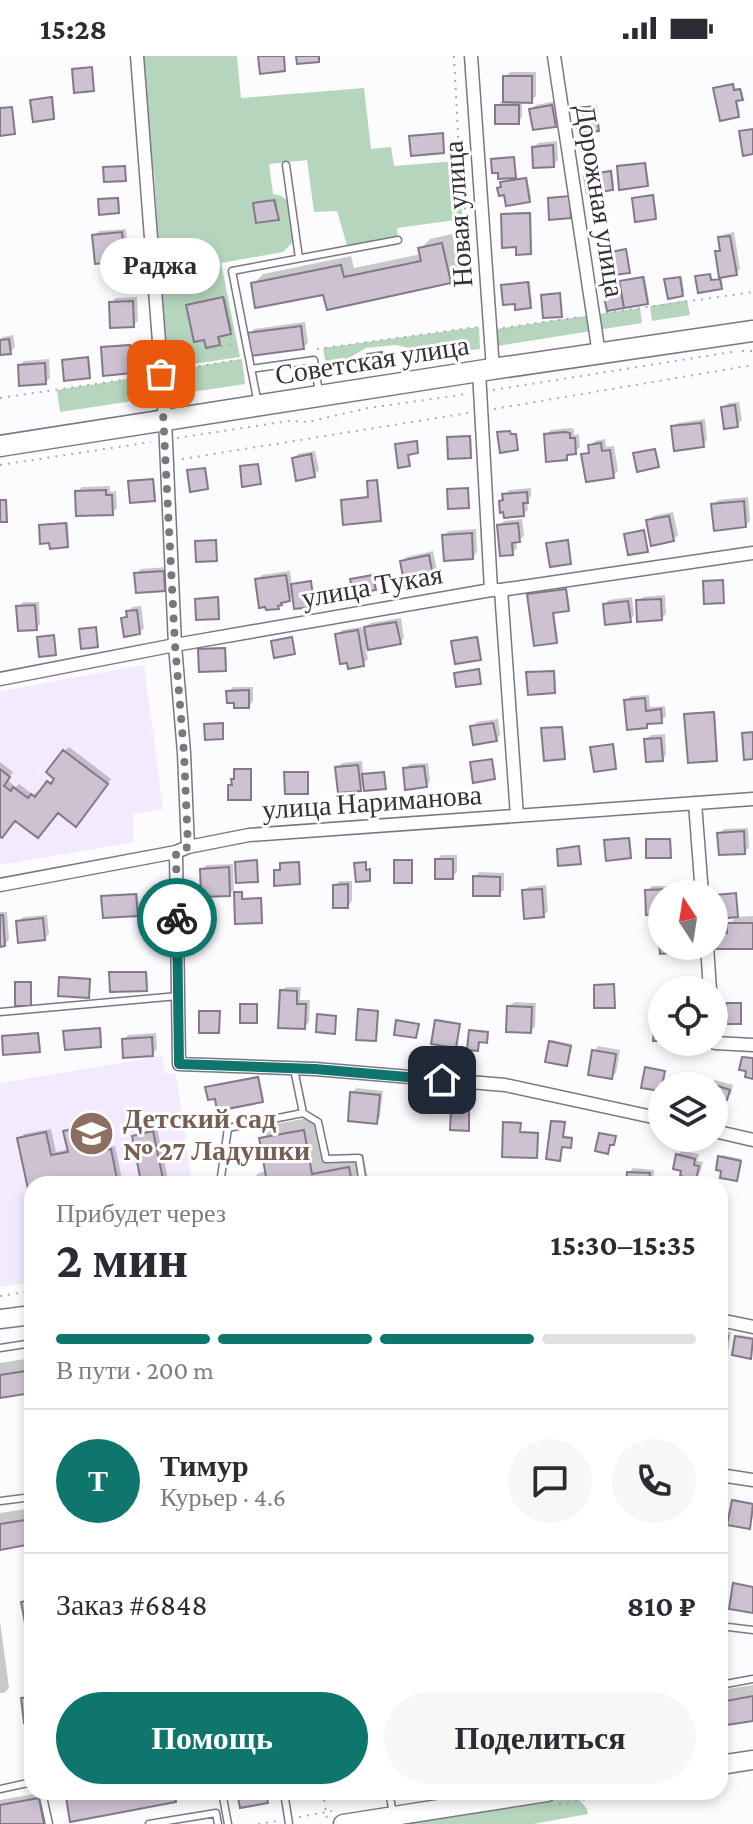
<!DOCTYPE html>
<html lang="ru">
<head>
<meta charset="utf-8">
<style>
  :root { --surface:#fff; --page:#f7f7f7; --text:#2b2b33; --muted:#7c7c81; --line:#e1e1e2; --accent:#0f766e }
  body { margin:0; font-family:"Crimson Pro",serif; background:var(--page); color:var(--text); height:100vh; display:flex; flex-direction:column; font-size:30px; white-space:nowrap }
  * { box-sizing:border-box; margin:0 }
  p { font-size:26px; color:var(--muted) }
  .icon { flex:none; width:44px; height:44px; fill:none; stroke:currentColor; stroke-width:2; stroke-linecap:round; stroke-linejoin:round }
  .map { position:relative; flex:1; overflow:hidden }
  .panel { position:absolute; left:24px; top:1120px; width:704px; height:624px; display:flex; flex-direction:column; background:var(--surface); border-radius:24px; box-shadow:0 4px 12px #0003 }
  .panel>* { flex:none }
  .needle { width:52px; rotate:348deg }
  .fabs { position:absolute; left:648px; top:824px; display:grid; gap:16px }
  .fabs a { display:grid; place-items:center; width:80px; height:80px; border-radius:50%; background:var(--surface); box-shadow:0 4px 12px #0003; font-size:40px }
  .pin { position:absolute; display:grid; place-items:center; width:68px; height:68px; color:#fff; margin:-34px; border-radius:16px; box-shadow:0 4px 12px #0006 }
  .courier { position:absolute; display:grid; place-items:center; width:80px; height:80px; margin:-40px; border:6px solid #0f766e; border-radius:50%; background:#fff; color:#222; box-shadow:0 2px 10px #0007 }
  .bubble { position:absolute; height:56px; border-radius:28px; background:var(--surface); box-shadow:0 4px 12px #0003; font-size:26px; font-weight:700; line-height:56px; text-align:center }
  .headline em { font-style:normal; font-weight:700 }
  .headline div { display:flex; flex-direction:column-reverse }
  .headline { display:flex; align-items:center; justify-content:space-between; height:136px; padding:0 32px }
  h1 { font-size:52px; font-weight:700; line-height:60px }
  .bar { display:grid; grid-template-columns:repeat(4,1fr); gap:12px 8px; align-content:center; height:96px; padding:0 32px }
  .bar i { height:10px; border-radius:6px; background:var(--line) }
  .bar .selected { background:var(--accent) }
  .bar p { grid-column:span 4 }
  .line { display:flex; align-items:center; gap:20px; padding:0 32px; border-top:2px solid var(--line) }
  .line div { flex:1 }
  .round { display:grid; place-items:center; flex:none; width:84px; height:84px; border-radius:42px; background:var(--page) }
  .button { display:flex; gap:16px; margin-top:auto; padding:16px 32px }
  .button a { flex:1; height:92px; border-radius:48px; background:var(--accent); color:#fff; font-size:32px; font-weight:700; line-height:92px; text-align:center }
  .button a+a { background:var(--page); color:var(--text) }
  .status { display:flex; justify-content:space-between; align-items:center; height:56px; padding:0 40px; background:var(--surface); direction:ltr }
  .status svg { height:22px; fill:currentColor }
  .map>svg:first-child { display:block }
  .built { fill:#f3eaff }
  .green { fill:#b5d6bd }
  .shadow { fill:#0003 }
  .building { fill:#cec2d2; stroke:#847988; stroke-width:2 }
  .lines { fill:none; stroke-linecap:round; stroke-linejoin:round }
  .lane-casing { stroke:#7c7585; stroke-width:9 }
  .street-casing { stroke:#7c7585; stroke-width:15 }
  .secondary-casing { stroke:#7c7585; stroke-width:21 }
  .primary-casing { stroke:#7c7585; stroke-width:23 }
  .path { stroke:#aeacb1; stroke-width:2; stroke-dasharray:2 6; stroke-linecap:butt }
  .lane { stroke:#fff; stroke-width:6 }
  .street { stroke:#fff; stroke-width:12 }
  .secondary { stroke:#fff; stroke-width:18 }
  .primary { stroke:#fff; stroke-width:20 }
  .done { stroke:#7a787d; stroke-width:8; stroke-dasharray:0 14.4 }
  .route { stroke:#0f766e; stroke-width:10 }
  .labels { text-anchor:middle; dominant-baseline:central; stroke-width:6; stroke-linejoin:round; paint-order:stroke }
  .street-label { font-size:28px; fill:#343138; stroke:#fff }
  .education-label { font-size:28px; font-weight:bold; fill:#785e54; stroke:#fff; text-anchor:start }
</style>
</head>
<body>
<div class="status"><b>15:28</b><svg viewBox="0 0 49 12"><path d="M0 12V9h3v3zM5 12V6h3v6zM10 12V3h3v9zM15 12V0h3v12zM26 1h20v11H26zM47 4h2v5h-2z"/></svg></div>
<div class="map">
<svg width="753" height="1768" viewBox="0 0 753 1768">
  <rect width="100%" height="100%" fill="#fcfbfe"/>
  <!-- built -->
  <path class="built" d="M144,609L163,753L133,758L134,786L0,809V635Z
    M162,1000L165,1017L176,1018L192,1128H32V1226L0,1231V1027Z"/>
  <!-- green -->
  <path class="green" d="M139,0H237L241,42L364,32L371,93L391,91L394,110L456,105L463,163L397,172L398,184L348,193L337,155L314,156L307,104L269,108L273,138L282,140L288,145L294,185L283,196L221,207L240,301L166,312L154,116H146Z
    M687,244L690,259L652,265L650,250Z
    M640,252L642,267L491,291L490,274Z
    M479,271L480,293L439,298L395,289L366,292L327,315L323,292Z
    M242,303L245,328L60,356L57,334L161,318L162,316Z
    M575,1738L587,1753L588,1758L533,1768H404V1765Z"/>
  <!-- shadow -->
  <path class="shadow" d="M510,16H536V40L531,45H522V61L518,66L497,50L502,45H505V21Z
    M734,27L735,34L742,33L743,41L737,43L740,57L738,59L716,33Z
    M53,40L55,60L54,62L33,44Z
    M556,45L560,64L555,69L531,53L536,49Z
    M597,49L599,71L598,73L577,52Z
    M557,85L558,104L553,109L534,92L538,87Z
    M646,106L649,127L647,128L619,111L620,109Z
    M612,114L614,130L613,132L586,119Z
    M527,121L531,142L529,144L506,137L499,132L503,130L504,125Z
    M654,138L657,159L655,161L634,143Z
    M119,141L120,154L118,155L100,144L102,142Z
    M276,143L279,161L278,162L255,148Z
    M531,156L532,194L530,196L518,189L503,159L505,157Z
    M126,173L128,198L124,203L94,180L99,175Z
    M734,176L740,213L736,217L721,220L723,229L721,231L697,221L711,217L712,224L721,222L717,196L722,191L720,182L725,178Z
    M452,178L460,216L450,226L325,237L253,228L263,218L351,200L354,212L421,198L420,193L430,183Z
    M645,220L649,244L647,246L605,237L616,233V231L622,228L623,224Z
    M682,220L684,236L682,238L667,224Z
    M530,225L532,248L530,250L503,229L505,228Z
    M137,241L138,265L133,269L111,247L115,242Z
    M225,241L232,274L219,278L221,286L219,287L206,281L188,250Z
    M305,266L308,287L303,291L250,278L254,273Z
    M13,279L15,291L10,296L0,297V283L3,281Z
    M131,288L133,314L131,315L103,292L105,290Z
    M89,300L91,318L90,320L64,305Z
    M49,303L50,322L45,326L20,309L24,305Z
    M739,346L742,364L737,369L723,352L728,347Z
    M705,363L707,384L703,389L673,371L678,367Z
    M570,372L574,373V379L579,378L580,391L566,402L546,379L551,374Z
    M471,379L472,398L471,400L449,382L451,380Z
    M605,383L606,391L614,390L618,415L613,420L583,399L591,394L590,390L595,385Z
    M315,395L319,414L314,419L294,402L298,398Z
    M206,411L209,430L207,431L189,415Z
    M154,422L156,441L154,443L130,426L132,424Z
    M378,423L382,462L380,464L343,444L344,443L370,441L369,426Z
    M110,430V436L116,435L117,452L112,457L77,436L82,431Z
    M531,432V440L527,444L528,454L523,458L501,446L509,434Z
    M748,441L750,465L746,469L713,449L718,444Z
    M673,456L678,479L673,484L648,465L653,460Z
    M522,463L524,480L519,484L516,485L517,492L512,497L499,470L504,465Z
    M68,466L69,487L67,489L41,470L43,468Z
    M476,473L477,496L473,501L444,479L449,475Z
    M433,495L438,519L434,523L402,506L406,501Z
    M168,511L169,529L165,534L137,517L141,513Z
    M290,515L292,529L295,527L312,525L315,548L313,549L294,538L289,543L284,544L278,551L257,524L262,519Z
    M567,533L570,552L554,555L558,583L556,585L530,539L531,537Z
    M665,539L666,558L662,562L638,545L643,541Z
    M219,540L220,559L218,561L197,543L199,542Z
    M632,541L634,559L630,564L605,548L609,544Z
    M23,546H39L40,568L36,572L18,551Z
    M141,550L144,572L140,576L123,563L132,551Z
    M401,562L404,582L400,587L366,593L368,603L363,608L337,579L342,574L362,571L363,575L370,567Z
    M479,581L481,601L480,602L454,586Z
    M226,591L227,611L225,613L200,594L202,592Z
    M555,614L556,633L555,635L529,617L530,616Z
    M233,631H253V645L249,650L228,636Z
    M649,639L650,651L665,650L666,660L661,665L651,666L647,670L626,644L631,640Z
    M715,655L718,701L716,703L686,659L688,657Z
    M498,663L500,679L496,683L472,671L477,666Z
    M563,670L566,699L564,701L543,673L545,671Z
    M665,678L666,699L662,704L646,683L651,679Z
    M614,688L617,709L615,711L593,692Z
    M69,691L111,723L80,763L58,755L15,763L0,778V706L13,716L7,724L16,731L19,728L33,739L37,735L41,738L55,720L64,695Z
    M362,705L363,718L385,715L386,729L385,731L365,728L360,733L337,712L342,707Z
    M428,707L430,725L426,730L405,713L410,708Z
    M238,712H252V740L250,742L230,730L234,729Z
    M288,715H309V734L308,736L286,717Z
    M748,772L749,791L745,796L719,778L724,773Z
    M630,781L632,799L630,800L606,785L607,783Z
    M649,782H671L672,798L670,800L648,784Z
    M441,799H457V816L452,821L437,804Z
    M300,805L301,825L299,826L276,814L282,813L283,806Z
    M233,808L234,834L229,838L202,813L207,809Z
    M479,816L504,817V834L499,838L475,821Z
    M339,825H352V845L348,850L335,830Z
    M546,829L548,855L544,859L524,835L528,831Z
    M652,830H674V838H662V861L655,856L647,835Z
    M237,835H243V842L262,841L263,863L261,865L236,837Z
    M138,837L139,856L137,858L103,841L105,839Z
    M0,856H7L9,884L4,888L0,889Z
    M47,859L49,878L45,882L18,866L23,861Z
    M753,860V891L718,878L725,870H728L736,861Z
    M113,915H147L148,931L146,933L111,917Z
    M62,920L91,922L90,938L88,940L61,922Z
    M19,925H32V947L30,948L17,926Z
    M286,931H301L300,944H310L309,966L304,971L281,935Z
    M514,946L536,947L535,971L530,975L509,951Z
    M244,947H258V963L257,965L242,949Z
    M362,953L379,954L377,982L375,983L360,954Z
    M438,963L461,967L456,990L437,965Z
    M101,971L102,987L101,989L66,976L67,974Z
    M39,976L41,993L39,994L4,981L6,979Z
    M156,977L157,993L152,998L124,984L128,979Z
    M552,984L572,988L567,1008L550,986Z
    M598,990L620,994L616,1017L611,1021L594,995Z
    M259,1020L264,1043L262,1044L217,1041L207,1031Z
    M715,1024L733,1029L731,1038L720,1050L714,1048V1030H710Z
    M357,1032L383,1035L380,1061L376,1066L352,1036Z
    M454,1054H470V1071L468,1073L453,1056Z
    M318,1060L327,1105L363,1098L368,1122L362,1128H247L259,1117L267,1115L261,1083L276,1068Z
    M555,1064L565,1065L564,1080L573,1081L570,1090L563,1089L560,1103L553,1066Z
    M96,1065L102,1093L115,1090L123,1128L143,1123L134,1080L138,1076L157,1072L169,1128H87L85,1119L41,1128H32V1130L20,1083L24,1078L51,1073L56,1096L69,1093L65,1075L70,1071Z
    M507,1065L521,1066V1075L539,1076L538,1099L536,1100L505,1067Z
    M682,1095L699,1098L697,1105L703,1106L700,1117L696,1122L677,1099Z
    M722,1099L742,1103L736,1123L720,1101Z
    M633,1112L654,1114L653,1128H628L629,1117Z
    M720,1218L727,1220L722,1234L720,1233Z
    M720,1274L731,1276L728,1296L723,1300H720Z
    M739,1279L753,1281V1292L750,1301L737,1281Z
    M32,1302V1335L0,1340V1307Z
    M735,1443L753,1447V1460L750,1471L734,1445Z
    M32,1452V1486L0,1492V1457Z
    M0,1565L9,1632L4,1637H0Z
    M753,1629V1663L720,1668V1634Z
    M46,1736L51,1759L43,1766L0,1768V1744Z
    M73,1736H183V1737L175,1744L68,1742Z"/>
  <!-- building -->
  <path class="building" d="M258,0H284L285,15L260,18Z
    M296,0H319V6L297,8Z
    M92,11L94,35L74,37L72,13Z
    M503,20H532V47L503,46Z
    M733,28L734,34L740,33L743,44L736,45L739,61L720,65L713,32Z
    M52,41L54,63L33,66L30,44Z
    M495,49H519V68H495Z
    M552,49L556,71L533,74L529,53Z
    M596,50L599,75L578,77L575,52Z
    M12,51L15,78L0,80V52Z
    M753,73V98L743,100L739,75Z
    M443,77L444,97L411,100L409,80Z
    M553,89L554,111L533,112L532,91Z
    M514,101L516,122L498,123V117H492L491,103Z
    M645,107L648,130L619,134L617,110Z
    M125,110L126,125L104,126L103,111Z
    M611,115L613,134L587,138L584,119Z
    M526,122L530,146L506,150L504,139L499,140L497,132L501,131L500,126Z
    M653,139L656,163L635,166L632,142Z
    M570,140L571,162L549,164L548,142Z
    M118,142L119,157L99,159L98,143Z
    M274,144L279,164L256,167L253,147Z
    M530,157L531,198L516,199V191L502,192L501,158Z
    M122,176L125,205L95,208L92,179Z
    M730,180L737,219L719,222L715,195H720L718,181Z
    M442,187L451,227L327,254L323,239L255,252L251,227L341,209L344,221L421,205L418,192Z
    M626,193L630,217L615,219L614,214L609,215L606,197Z
    M710,218L711,224L720,223L722,233L698,237L695,220Z
    M643,221L648,248L624,252L619,225Z
    M680,221L683,240L668,243L664,223Z
    M528,226L531,252L515,254V248L503,249L501,229Z
    M620,229L624,252L607,255L603,236L615,234L614,230Z
    M560,237L562,261L543,262L541,239Z
    M223,241L231,278L218,281L220,289L206,292L204,284L194,286L186,249Z
    M133,245L134,271L110,272L109,246Z
    M301,270L304,293L251,300L247,277Z
    M9,283L11,298L0,299V284Z
    M130,289L132,317L103,320L101,291Z
    M382,296L383,307L369,309L367,298Z
    M88,301L90,322L64,325L62,304Z
    M45,307L46,328L19,330L18,309Z
    M735,349L738,371L724,373L721,351Z
    M701,367L704,391L674,395L671,370Z
    M510,375L511,378H516L518,394L500,397L497,376Z
    M565,376L570,377V382H575L576,398L567,399V404L546,406L544,378Z
    M470,380L471,402L448,403L447,381Z
    M417,385L418,397L408,399L410,410L398,412L395,388Z
    M601,387L602,395L610,394L614,422L586,426L581,398L589,397L588,389Z
    M655,393L659,411L637,416L633,397Z
    M311,398L315,421L296,425L292,402Z
    M258,408L261,428L242,431L240,410Z
    M205,412L208,433L190,436L187,414Z
    M153,423L155,445L130,447L128,425Z
    M377,424L381,465L343,469L341,444L368,441L367,425Z
    M468,432L469,452L448,453L447,433Z
    M106,434V439H112L113,459L76,460L75,435Z
    M527,436L528,447H523L524,460L504,462L503,456L500,457L499,445L503,444L502,438Z
    M0,444H6L7,466H0Z
    M744,445L746,471L714,475L711,448Z
    M669,460L674,485L651,490L646,464Z
    M66,467L68,491L50,493L49,487L40,488L39,469Z
    M518,467L520,486L512,487L513,499L500,500L497,469Z
    M644,474L648,496L628,499L624,478Z
    M472,477L473,503L444,505L442,479Z
    M216,484L217,505L196,506L195,485Z
    M568,484L571,508L550,511L546,487Z
    M429,499L434,525L405,531L400,505Z
    M164,515L165,535L136,537L134,517Z
    M286,519L290,545L281,547L282,549L278,550L279,553L266,554L265,551L259,552L255,523Z
    M373,519L376,534L353,538L350,523Z
    M723,524L724,547L704,548L703,525Z
    M311,525L314,551L294,553L291,528Z
    M566,533L569,555L553,557L557,587L534,590L527,538Z
    M218,541L219,563L196,564L195,543Z
    M661,543L662,564L637,566L636,544Z
    M628,545L631,566L605,569L603,548Z
    M35,549L37,574L18,575L16,550Z
    M137,554L140,578L124,581L121,562L127,561L126,555Z
    M396,566L401,588L368,594L364,571Z
    M96,571L98,591L81,593L79,573Z
    M358,574L364,610L348,613L347,607L340,608L335,578Z
    M54,579L56,599L39,601L37,581Z
    M292,581L295,598L274,602L271,585Z
    M477,581L481,604L455,608L451,585Z
    M225,592L226,615L199,616L198,593Z
    M479,613L481,628L456,631L454,617Z
    M554,615L555,637L528,639L526,616Z
    M249,634V652H234V647H227L226,635Z
    M645,642L646,655L661,653L662,667L647,668V672L627,674L624,644Z
    M714,656L717,705L688,707L684,658Z
    M223,667V683L205,684L204,668Z
    M493,667L497,685L473,689L470,670Z
    M562,671L565,703L544,705L541,672Z
    M753,676V703L744,704L742,677Z
    M661,682L663,705L646,706L644,683Z
    M613,688L616,713L594,716L590,691Z
    M63,694L108,728L76,771L58,757L38,782L15,765L2,782L0,781V713L10,721L4,730L11,735L13,731L28,742L31,738L35,741L47,725L51,728L54,723L46,716Z
    M492,703L495,723L473,727L470,706Z
    M358,709L361,735L338,737L335,711Z
    M424,710L427,731L405,734L403,712Z
    M234,713H251V744H228V729H232L231,723H234Z
    M284,716H308V738H285Z
    M384,716L386,733L364,735L362,718Z
    M744,775L745,798L719,799L717,777Z
    M629,782L631,802L606,805L604,784Z
    M646,783H670L671,802H646Z
    M579,790L581,808L558,810L557,793Z
    M435,803H453V823H435Z
    M257,804L258,826L236,827L235,806Z
    M394,804H412V827H394Z
    M299,806L300,828L274,830V814H280V807Z
    M366,806V814L370,813V825L356,826L354,807Z
    M229,811L230,840L201,841L200,813Z
    M473,820L500,821V840H473Z
    M348,828V852H333V829Z
    M542,833L544,861L524,863L522,834Z
    M670,833V838H662V863H653V858L646,859L645,834Z
    M234,836H242V843L261,842L262,867L235,868Z
    M736,837L738,861L717,863L715,839Z
    M136,838L138,860L103,862L101,840Z
    M0,859H3L5,890L0,891Z
    M43,862L45,884L18,887L16,865Z
    M727,867H753V893H716V877H727Z
    M662,873V890H681V896L660,898L658,874Z
    M109,916H146L147,935L110,936Z
    M59,921L90,923L89,942L58,940Z
    M15,926H31V950H15Z
    M614,928L615,952H594V929Z
    M280,934L297,935V948H306L305,973L278,972Z
    M726,947H741V968H727Z
    M240,948H257V967H240Z
    M507,950L532,951L531,977L506,976Z
    M358,953L378,955L376,985L356,984Z
    M199,955H220L219,977H199Z
    M317,958L336,960L335,978L316,976Z
    M655,962L662,963V985H653Z
    M396,964L419,968L416,982L394,979Z
    M435,964L460,968L456,992L431,988Z
    M100,972L101,991L65,994L63,975Z
    M469,974L488,976L487,987L479,986L478,995L467,994Z
    M38,977L40,996L3,999L2,980Z
    M152,981L153,1000L123,1002L122,983Z
    M549,985L571,990L567,1010L545,1006Z
    M592,994L616,998L612,1023L588,1019Z
    M742,1001L753,1002V1023L745,1021L746,1015L739,1014Z
    M645,1011L665,1015L661,1035L641,1032Z
    M258,1021L263,1046L217,1055L215,1043L208,1044L205,1031Z
    M709,1027L730,1034L727,1044H724L721,1053L714,1051V1030H708Z
    M350,1036L380,1039L377,1068L348,1065Z
    M451,1055H469V1075L450,1074Z
    M551,1065L565,1066L563,1081L572,1082L571,1092L562,1091L560,1105L546,1103Z
    M503,1066L521,1067L520,1076L538,1077L537,1102L502,1101Z
    M92,1069L97,1096L111,1093L118,1128H85L83,1121L51,1128H32V1132L28,1133L17,1082L46,1076L51,1099L68,1096L63,1075Z
    M304,1074L312,1118L349,1111L352,1128H256L267,1126L259,1082Z
    M153,1075L164,1128H132L141,1126L132,1080Z
    M599,1077L616,1080L614,1089H610L608,1098L595,1095Z
    M676,1098L695,1103L694,1109L699,1110L696,1124L680,1120L681,1115L673,1113Z
    M718,1100L741,1105L737,1125L720,1122L721,1115L716,1114Z
    M627,1116L650,1117L649,1128H626Z
    M720,1279L728,1280L724,1302H720Z
    M735,1280L753,1283L751,1303L732,1299Z
    M32,1314V1337L0,1342V1319Z
    M720,1366L727,1367L723,1388L720,1387Z
    M732,1444L753,1448L750,1473L727,1469Z
    M32,1463V1488L0,1494V1468Z
    M733,1527L753,1531V1557L729,1553Z
    M30,1544L32,1566L25,1567L21,1546Z
    M753,1640V1665L720,1670V1646Z
    M32,1641V1666L24,1667L21,1642Z
    M93,1736H175L176,1746L70,1766L66,1741Z
    M237,1736H266L268,1747L240,1752Z
    M39,1742L44,1768H0V1749Z"/>
  <g class="lines">
    <defs>
      <path id="lane" d="M286,109L299,202
        M251,313L314,304L319,337
        M258,348L232,215L398,184
        M0,956L178,940
        M303,1057L318,1066L326,1103L359,1102L363,1128
        M220,1128L228,1072L303,1057L294,1013
        M0,1292L32,1287
        M0,1445L32,1441
        M720,1570L753,1574
        M720,1629L753,1623
        M0,1733L32,1726
        M42,1736L49,1768
        M222,1736L228,1768
        M284,1736L289,1768
        M389,1736L393,1757
        M149,1768L216,1757L218,1768"/>
      <path id="street" d="M137,0L165,364L175,589L184,697L188,791
        M471,0L493,313
        M554,0L599,298
        M479,315L491,534
        M501,534L517,760
        M0,623L175,589L491,534H501L753,497
        M695,747L702,838
        M176,796L179,1008L315,1013L505,1029L662,1063
        M0,829L176,796L188,791L249,779L753,743
        M707,890L710,934
        M714,977L715,987L753,989
        M714,1075L753,1084
        M720,1264L753,1271
        M720,1419L753,1424"/>
      <path id="secondary" d="M0,1263L32,1259
        M720,1709L753,1704
        M343,1768L547,1736"/>
      <path id="primary" d="M0,390L479,315L753,275"/>
    </defs>
    <!-- lane casing -->
    <use href="#lane" class="lane-casing"/>
    <!-- street casing -->
    <use href="#street" class="street-casing"/>
    <!-- secondary casing -->
    <use href="#secondary" class="secondary-casing"/>
    <!-- primary casing -->
    <use href="#primary" class="primary-casing"/>
    <!-- path -->
    <path class="path" d="M454,0L459,97L471,207
      M606,257L753,236
      M503,272L580,261
      M214,291V292L237,287
      M317,293L477,271
      M742,295H753
      M175,314L239,304
      M493,334L732,296
      M0,342L149,320
      M494,353L753,309
      M177,382L289,365L308,366L368,352L467,338
      M182,403L468,357
      M0,409L151,386
      M0,1240L32,1235
      M323,1736L327,1763
      M559,1748L631,1736
      M299,1761L332,1755
      M258,1768L277,1765"/>
    <!-- lane -->
    <use href="#lane" class="lane"/>
    <!-- street -->
    <use href="#street" class="street"/>
    <!-- secondary -->
    <use href="#secondary" class="secondary"/>
    <!-- primary -->
    <use href="#primary" class="primary"/>
  </g>
  <g class="lines">
    <!-- done -->
    <path class="done" d="M161,318L175,589L184,697L188,791L176,796L177,862"/>
    <!-- route -->
    <path class="route" d="M177,862L179,1008L315,1013L442,1024"/>
  </g>
  <!-- icons -->
  <defs>
    <symbol id="school-disc" viewBox="-11 -11 22 22"><circle r="9.5" fill="#8d6e63" stroke="#fff"/><path d="M0-5L7-2L0 1L-7-2ZM-4 1L0 2.5L4 1V4Q0 6-4 4Z" fill="#fff"/></symbol>
  </defs>
  <g fill-rule="evenodd">
    <use href="#school-disc" x="66" y="1052" width="51" height="51"/>
  </g>
  <g class="labels">
    <!-- street labels -->
    <g class="street-label">
      <text transform="translate(600 145) rotate(81)">Дорожная улица</text>
      <text transform="translate(458 158) rotate(-94)">Новая улица</text>
      <text transform="translate(372 304) rotate(-9)">Советская улица</text>
      <text transform="translate(372 530) rotate(-10)">улица Тукая</text>
      <text transform="translate(372 746) rotate(-4)">улица Нариманова</text>
    </g>
    <!-- education labels -->
    <g class="education-label">
      <text x="123" y="1062">Детский сад<tspan x="123" dy="32">№ 27 Ладушки</tspan></text>
    </g>
  </g>
</svg>
<div class="fabs">
<a><svg class="needle" viewBox="-14 -14 28 28"><path d="M0-13l5 13h-10z" fill="#e53935"/><path d="M0 13l5-13h-10z" fill="#7c7c81"/></svg></a>
<a><svg class="icon" aria-label="locate" viewBox="0 0 24 24"><circle cx="12" cy="12" r="6"/><path d="M12 2v4M12 18v4M2 12h4M18 12h4"/></svg></a>
<a><svg class="icon" aria-label="layers" viewBox="0 0 24 24"><path d="M12 4l9 5-9 5-9-5zM3 14l9 5 9-5"/></svg></a>
</div>
<div class="pin" style="left:161px;top:318px;background:#ea580c"><svg class="icon" aria-label="bag" viewBox="0 0 24 24"><path d="M5 8h14l-1 12H6zM9 8a3 3 0 0 1 6 0"/></svg></div>
<div class="pin" style="left:442px;top:1024px;background:#1f2937"><svg class="icon" aria-label="home" viewBox="0 0 24 24"><path d="M3 11l9-7 9 7M6 9v11h12V9"/></svg></div>
<div class="courier" style="left:177px;top:862px"><svg class="icon" aria-label="bike" viewBox="0 0 24 24"><circle cx="6" cy="16" r="4"/><circle cx="18" cy="16" r="4"/><path d="M6 16l4-8h5l3 8M10 8l3 8H6M13 5h3"/></svg></div>
<div class="bubble" style="left:100px;top:182px;width:120px">Раджа</div>
<section class="panel">
<div class="headline"><div><h1>2 мин</h1><p>Прибудет через</p></div><em>15:30–15:35</em></div>
<div class="bar"><i class="selected"></i><i class="selected"></i><i class="selected"></i><i></i><p>В пути · 200 m</p></div>
<div class="line" style="height:144px"><b class="round" style="background:var(--accent);color:#fff">Т</b><div><b>Тимур</b><p>Курьер · 4.6</p></div><a class="round"><svg class="icon" aria-label="chat" viewBox="0 0 24 24"><path d="M4 5h16v11H9l-5 4z"/></svg></a><a class="round"><svg class="icon" aria-label="phone" viewBox="0 0 24 24"><path d="M5 4h4l2 5-3 2q2 4 5 5l2-3 5 2v4C11 20 4 13 5 4z"/></svg></a></div>
<div class="line" style="height:104px"><div>Заказ #6848</div><b>810 ₽</b></div>
<div class="button"><a>Помощь</a><a>Поделиться</a></div>
</section>
</div>
</body>
</html>
